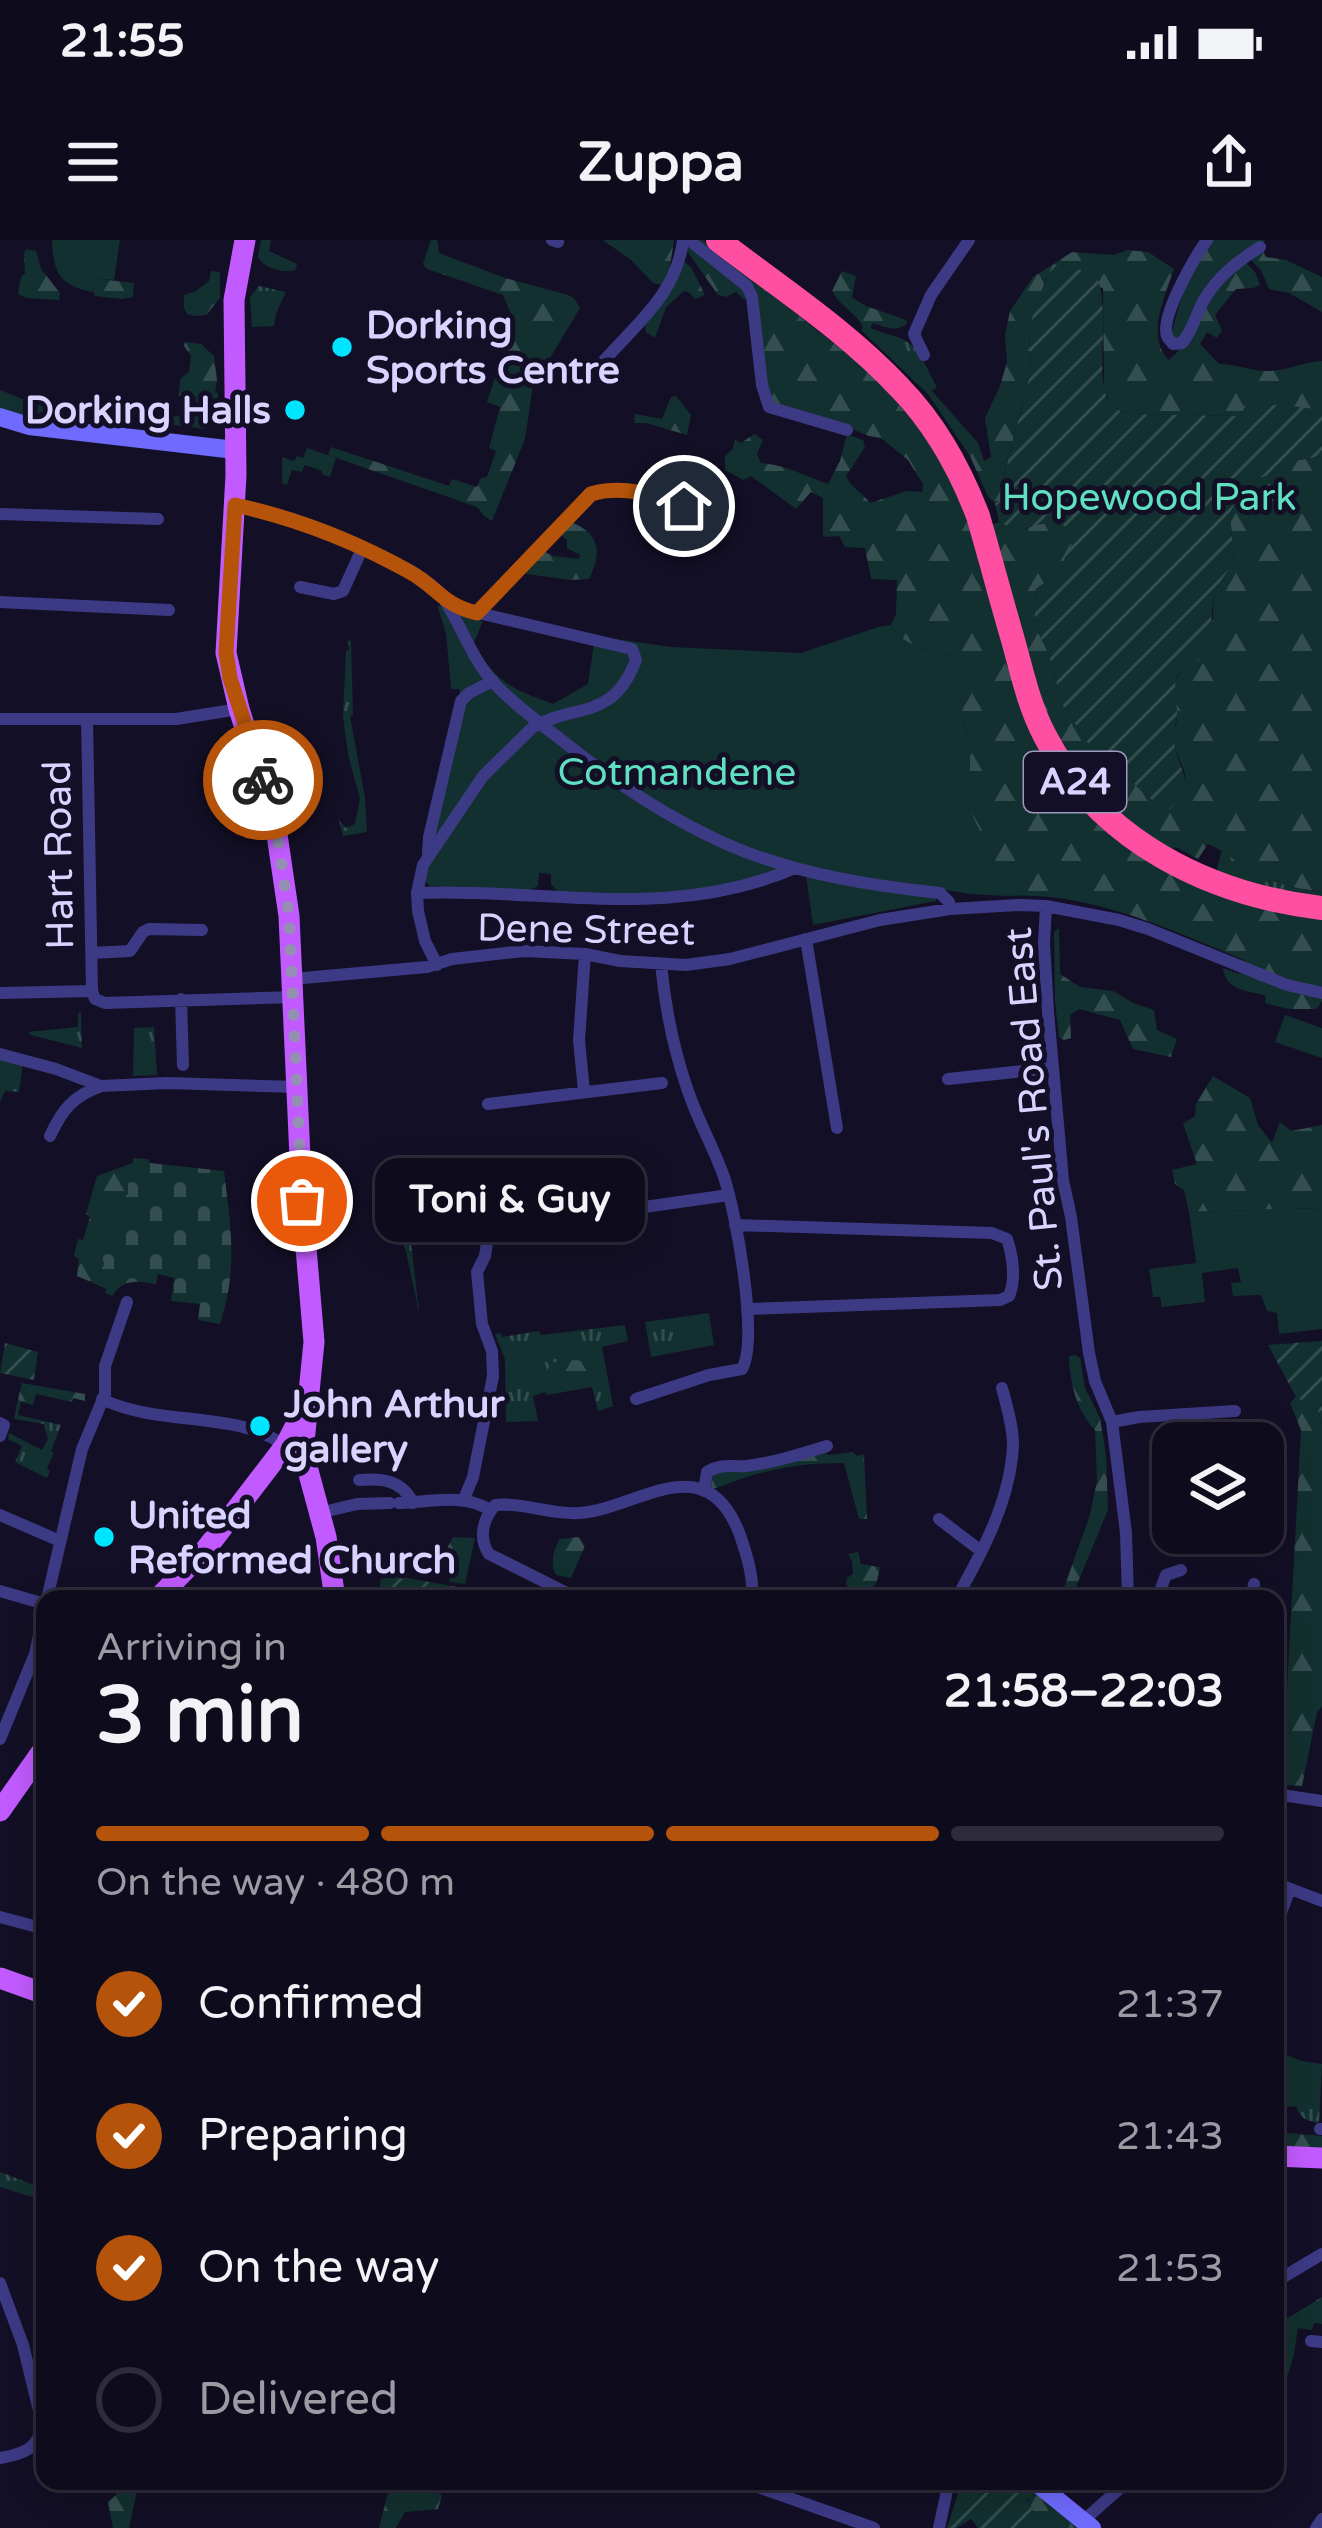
<!DOCTYPE html>
<html lang="en">
<head>
<meta charset="utf-8">
<style>
  :root { --surface:#0e0b1c; --page:#171425; --text:#f1f3f6; --muted:#9b9ba3; --line:#2e2b3b; --accent:#b45309 }
  body { margin:0; font-family:"Varela Round",sans-serif; background:var(--page); color:var(--text); height:100vh; display:flex; flex-direction:column; font-size:45px; white-space:nowrap }
  * { box-sizing:border-box; margin:0 }
  p { font-size:39px; color:var(--muted) }
  .icon { flex:none; width:66px; height:66px; fill:none; stroke:currentColor; stroke-width:2; stroke-linecap:round; stroke-linejoin:round }
  .map { position:relative; flex:1; overflow:hidden }
  .sheet { position:absolute; left:36px; top:1350px; width:1248px; height:900px; display:flex; flex-direction:column; background:var(--surface); border-radius:24px; box-shadow:0 6px 30px #0003,0 0 0 3px var(--line) }
  .sheet>* { flex:none }
  .fabs { position:absolute; left:1152px; top:1182px; display:grid; gap:24px }
  .fabs a { display:grid; place-items:center; width:132px; height:132px; border-radius:24px; background:var(--surface); box-shadow:0 6px 30px #0003,0 0 0 3px var(--line); font-size:60px }
  .pin { position:absolute; display:grid; place-items:center; width:102px; height:102px; color:#fff; margin:-51px; border:6px solid #fff; border-radius:50%; box-shadow:0 3px 12px #0007 }
  .courier { position:absolute; display:grid; place-items:center; width:120px; height:120px; margin:-60px; border:9px solid #b45309; border-radius:50%; background:#fff; color:#222; box-shadow:0 3px 15px #0007 }
  .bubble { position:absolute; height:84px; border-radius:24px; background:var(--surface); box-shadow:0 6px 30px #0003,0 0 0 3px var(--line); font-size:39px; font-weight:700; line-height:84px; text-align:center }
  .headline em { font-style:normal; font-weight:700 }
  .headline div { display:flex; flex-direction:column-reverse }
  .headline { display:flex; align-items:center; justify-content:space-between; height:204px; padding:0 60px }
  h1 { font-size:78px; font-weight:700; line-height:90px }
  .bar { display:grid; grid-template-columns:repeat(4,1fr); gap:18px 12px; align-content:center; height:144px; padding:0 60px }
  .bar i { height:15px; border-radius:9px; background:var(--line) }
  .bar .on { background:var(--accent) }
  .bar p { grid-column:span 4 }
  ol { padding:0 60px; list-style:none }
  li { display:flex; align-items:center; gap:36px; height:132px }
  li p { margin-inline-start:auto }
  li .icon { padding:12px; border-radius:50%; background:var(--accent); color:#fff; stroke-width:4 }
  li:last-child { color:var(--muted) }
  li i { width:66px; height:66px; border:6px solid var(--line); border-radius:50% }
  .status { display:flex; justify-content:space-between; align-items:center; height:84px; padding:0 60px; background:var(--surface); direction:ltr }
  .status svg { height:33px; fill:currentColor }
  header { display:flex; justify-content:space-between; align-items:center; height:156px; padding:0 60px; background:var(--surface); font-size:54px; font-weight:700 }
  .map>svg:first-child { display:block }
  .grass { fill:url(#grass-tufts) }
  .forest { fill:url(#forest-firs) }
  .cemetery { fill:url(#cemetery-stones) }
  .park { fill:#12302f }
  .garden { fill:url(#garden-furrows) }
  .lines { fill:none; stroke-linecap:round; stroke-linejoin:round }
  .street { stroke:#3d3a85; stroke-width:12 }
  .secondary { stroke:#6f6bff; stroke-width:18 }
  .primary { stroke:#c25bff; stroke-width:21 }
  .highway { stroke:#ff4fa3; stroke-width:24 }
  .done { stroke:#948fb3; stroke-width:12; stroke-dasharray:0 21.6 }
  .route { stroke:#b45309; stroke-width:15 }
  .poi-dot { fill:#00e5ff; stroke:#130f26; stroke-width:4.5 }
  .labels { text-anchor:middle; dominant-baseline:central; stroke-width:10; stroke-linejoin:round; paint-order:stroke }
  .shield { fill:#130f26; stroke:#9e99be; stroke-width:3 }
  .shield-label { font-size:36px; font-weight:bold; fill:#d9d4ff }
  .poi-label { font-size:39px; font-weight:bold; fill:#d9d4ff; stroke:#130f26; text-anchor:start }
  .park-label { font-size:39px; fill:#5fe0c0; stroke:#130f26 }
  .street-label { font-size:39px; fill:#d9d4ff; stroke:#130f26 }
</style>
</head>
<body>
<div class="status"><b>21:55</b><svg viewBox="0 0 49 12"><path d="M0 12V9h3v3zM5 12V6h3v6zM10 12V3h3v9zM15 12V0h3v12zM26 1h20v11H26zM47 4h2v5h-2z"/></svg></div>
<header><svg class="icon" aria-label="menu" viewBox="0 0 24 24"><path d="M4 6h16M4 12h16M4 18h16"/></svg>Zuppa<svg class="icon" aria-label="share" viewBox="0 0 24 24"><path d="M12 15V3M7 8l5-5 5 5M5 13v7h14v-7"/></svg></header>
<div class="map">
<svg width="1322" height="2288" viewBox="0 0 1322 2288">
  <defs>
    <pattern id="grass-tufts" width="24" height="20" patternUnits="userSpaceOnUse" patternTransform="scale(3)"><rect width="24" height="20" fill="#12302f"/><path d="M3 7l-1-3M5 7V3M7 7l1-3M15 17l-1-3M17 17v-4M19 17l1-3" fill="none" stroke="#344d4e"/></pattern>
    <pattern id="forest-firs" width="22" height="20" patternUnits="userSpaceOnUse" patternTransform="scale(3)"><rect width="22" height="20" fill="#12302f"/><path d="M5 1l3.5 6h-7zM16 11l3.5 6h-7z" fill="#344d4e"/></pattern>
    <pattern id="cemetery-stones" width="16" height="16" patternUnits="userSpaceOnUse" patternTransform="scale(3)"><rect width="16" height="16" fill="#12302f"/><path d="M2 7V4a2 2 0 0 1 4 0v3zM10 15v-3a2 2 0 0 1 4 0v3z" fill="#344d4e"/></pattern>
    <pattern id="garden-furrows" width="10" height="10" patternUnits="userSpaceOnUse" patternTransform="scale(3)"><rect width="10" height="10" fill="#12302f"/><path d="M-1 1l2-2M0 10L10 0M9 11l2-2" fill="none" stroke="#344d4e"/></pattern>
  </defs>
  <rect width="100%" height="100%" fill="#130f26"/>
  <!-- grass -->
  <path class="grass" d="M261,0H271L269,11L297,24L295,30C282,33 265,29 258,17Z
    M259,46L286,52L276,73L274,86L252,87L250,57Z
    M887,94C921,101 921,120 937,147L932,151L892,107Z
    M0,150L35,164L84,169V173L43,171L30,177L0,168Z
    M214,152L218,153C217,169 220,181 205,189L99,175L100,168L194,178L196,162L207,164L213,159Z
    M351,400L353,475L350,476L365,558L367,592L343,596L339,580L346,588L355,584L360,559L348,514L343,477L346,411L349,410L348,401Z
    M1222,610C1260,637 1275,646 1322,652V660L1220,636L1217,628Z
    M81,772L82,808L31,795L28,792L78,787V773Z
    M154,787L157,835L133,836L134,788Z
    M0,819L23,824L19,852L5,851L0,862Z
    M390,960H394L395,968H407L419,1072L405,1007Z
    M709,1073L714,1105L651,1117L645,1082Z
    M625,1085L628,1101L602,1107L613,1166L598,1171L592,1147L547,1155L545,1152L533,1156L538,1181L506,1182L505,1119L495,1094L500,1093L502,1097L539,1091L541,1095Z
    M18,1159L21,1162L18,1175L61,1185L51,1211L54,1213L47,1228L50,1231L47,1238L15,1222L22,1206L8,1199L9,1193L42,1210L48,1199L44,1184L14,1179Z
    M1275,1810L1301,1821L1322,1824L1319,1884C1307,1880 1300,1879 1296,1866L1287,1867L1284,1877L1275,1879Z
    M0,1932L45,1949V1961L0,1947Z
    M1322,2057V2084L1314,2083L1312,2090L1298,2088C1294,2112 1292,2137 1275,2154V2086Z"/>
  <!-- forest -->
  <path class="forest" d="M431,0H437L439,13L505,38L568,55L574,58L580,68L547,123L538,127L533,145L525,199L492,281L484,276L477,267L328,215L331,207L449,246L452,239L477,247L481,238L487,237L496,211L489,208L500,167L487,162L514,81L503,55L427,29L423,24Z
    M603,0H674L669,33L663,45L653,43L631,20Z
    M694,0H703L870,132L924,193L971,277L1023,458L1128,601L1322,674V761L1317,769H1288L1265,763L1266,756C1249,750 1226,752 1223,728L1239,734L1244,720C1169,689 1089,651 1007,656L1000,649L998,628L970,575L968,555L970,510L962,473V428L959,417C934,412 904,409 891,385L896,374L897,340L871,339L865,308L845,307L839,296L823,297V258L811,252L796,269L751,236L743,240L725,230V216L733,209L735,200L741,203L754,194L763,200L757,214L761,223C785,225 805,236 828,244L840,221L847,194L863,200L865,207L846,236C851,248 862,252 870,263L907,251L922,252L923,244L908,220L881,198L869,196L835,182L771,163L765,145L757,58Z
    M1210,0H1266L1231,23L1185,94L1176,100L1171,95L1188,34Z
    M689,7L744,48L747,57L745,60L736,52L726,57L718,55L687,11Z
    M26,9L36,11L41,29L60,53L59,60L26,58L18,54L21,37L25,33L24,13Z
    M1127,10L1148,12L1174,29C1165,56 1145,97 1169,120L1191,99L1209,56L1245,22L1255,32L1260,45L1253,48L1236,49L1215,75L1222,90L1217,98L1207,92L1200,104L1219,124C1237,124 1252,132 1270,131C1288,130 1304,122 1322,121V170L1304,169L1243,176L1125,174L1110,163L1104,148L1103,48L1046,38L1029,91L1031,131L1004,235L1009,251L1004,259L995,263L988,257L970,216L928,154L861,90L863,87C856,72 839,66 832,51L842,31L856,36L852,58L866,66L906,80L907,84C895,92 887,88 873,83L870,88L887,94L893,107L978,203L984,221L991,217L985,178L1000,146L1007,122L1005,95L1010,71L1033,37L1072,12L1114,15Z
    M1263,11L1266,17L1286,20L1322,37V72L1289,53L1269,49L1261,30L1250,19Z
    M685,22L691,27L705,55L695,59L689,52L684,51L666,67L655,98L646,92L645,83L679,26Z
    M211,31L220,32V58L206,75L194,76L187,74L184,68V55L196,51L209,41Z
    M99,39L134,43L133,57L122,59L95,56L92,47Z
    M185,102L201,104L214,116L217,140L214,159L206,164L196,162V157L179,156L180,139L189,132L191,116L184,106Z
    M676,156L691,175L687,195L646,183H634L635,174L662,179L671,157Z
    M1322,216V652C1297,648 1275,645 1252,631C1237,622 1224,611 1208,604L1198,619L1176,607L1170,610L1141,591L1084,540L1049,485L992,285L999,282L1016,291L1047,282L1070,287L1077,296L1057,334L1036,349L1034,384L1048,412L1063,466L1088,503L1152,560L1187,548L1185,534L1172,499L1177,480L1174,443L1213,379L1214,352L1234,321L1230,274L1243,244L1272,234L1288,222Z
    M570,282C599,292 603,312 589,339L571,340L526,334L525,331L543,311L553,316L579,319L580,315L567,308V300L559,293Z
    M1059,688L1060,734L1080,747L1113,751L1133,763L1154,770L1157,790L1177,799L1171,817L1133,809L1120,780L1079,769L1070,775L1071,798L1064,800L1059,797L1055,761L1054,692Z
    M1213,836L1250,858L1258,885L1272,903L1280,882L1291,891L1322,885V968L1189,972L1184,950L1175,944L1172,930L1197,924L1183,884L1195,876L1196,864Z
    M119,928L120,934L128,940V955L114,966L120,978L117,989C103,997 99,1009 104,1024L99,1035L91,1042L77,1036L79,1019L74,1016L78,999L83,1000L90,977L86,974L97,936Z
    M1076,1115L1080,1118L1085,1148L1100,1178L1106,1215L1108,1270L1071,1359H1060L1090,1275L1094,1255L1097,1241L1095,1190C1076,1170 1070,1143 1069,1116Z
    M577,1120L585,1122L589,1132L587,1140L553,1144L546,1134C550,1118 562,1121 577,1120Z
    M22,1143L85,1154V1161L73,1158L72,1162L36,1154L33,1165L21,1162L18,1159Z
    M1296,1157L1318,1169L1322,1184V1467L1317,1472L1302,1546L1285,1545L1284,1527H1277L1287,1449L1301,1190L1290,1163Z
    M823,1212L829,1215L853,1212L857,1216L864,1214L867,1279H859L844,1223C792,1223 760,1231 713,1249L711,1248L712,1236L721,1231Z
    M453,1297L475,1298L465,1344L450,1342L445,1312Z
    M579,1297L585,1306L571,1338L556,1335C550,1325 553,1309 560,1299Z
    M858,1312L861,1324L880,1327L877,1341L873,1348L876,1359H860L846,1345L847,1338L853,1334L852,1321L848,1314Z
    M1275,1892L1322,1896V1915L1275,1914Z
    M116,2241H139L129,2288H113L108,2262L116,2255Z
    M384,2241H413L442,2255L438,2269L405,2272L396,2288H379L390,2245Z
    M1002,2241H1028L1082,2288H1037L1029,2260Z"/>
  <!-- cemetery -->
  <path class="cemetery" d="M133,918L148,919L150,923L224,931C231,989 238,1029 220,1084L198,1080L200,1064L171,1061L174,1038L158,1034L156,1044C137,1041 124,1038 112,1056L105,1053L106,1049L91,1042L99,1035L104,1024C99,1008 103,997 117,988L120,978L114,967L119,959L128,954V940L120,934L119,928L133,923Z"/>
  <!-- park -->
  <path class="park" d="M52,0H120L114,40L99,39L92,47L93,52C60,46 53,33 52,0Z
    M307,208L336,218L330,237L322,234V231L305,225L302,232L292,230L287,245L282,243V217L294,221L297,216L303,218Z
    M437,365L458,374L483,381L473,405C501,445 508,447 553,464L588,444L595,396L671,407L801,413L878,387L891,385C904,409 934,412 959,417L962,428V473L970,510V536L979,547L968,555C972,589 991,601 998,628C1001,641 998,645 1007,656L970,654L940,649L936,661L813,685L806,636L798,633H774L682,655L558,652L551,644V634L539,633L538,646L528,651L430,646L425,642L463,467L459,449H451L446,393Z
    M1285,775L1322,788V818L1275,802Z
    M1322,968V1089L1279,1094L1277,1073L1267,1071L1261,1055L1233,1056L1231,1043L1241,1042L1238,1028L1202,1033L1205,1062L1162,1067L1160,1057H1153L1149,1029L1196,1023L1189,972Z"/>
  <!-- garden -->
  <path class="garden" d="M1053,24L1095,33C1113,68 1093,137 1109,161C1112,165 1120,171 1124,174L1242,176L1244,166L1284,165L1322,170V216L1288,222L1272,234L1243,244L1230,274L1234,321L1214,352L1210,395L1199,420C1166,435 1177,444 1177,474C1177,483 1172,494 1174,502C1176,518 1185,532 1187,548L1170,569L1152,560L1088,503L1063,466L1048,412L1034,384L1036,349L1057,334L1076,296C1061,275 1037,285 1016,291L999,282L995,263L1004,259L1009,251L1004,236L1031,131L1029,90L1036,64Z
    M1322,1101V1184L1318,1169L1296,1157L1268,1105Z
    M5,1103L38,1112L34,1140L0,1133Z
    M378,1330L406,1334L407,1338L469,1349L467,1355H461L457,1359H379L381,1337Z
    M962,2241C974,2241 992,2238 1003,2242C1025,2249 1036,2268 1037,2288H978L971,2279L957,2288H947Z"/>
  <g class="lines">
    <!-- street -->
    <path class="street" d="M552,0L558,2
      M689,0L747,46L752,57L762,145L769,167L847,190
      M1207,0C1195,17 1160,76 1167,96C1168,99 1171,101 1173,104L1182,103C1193,90 1196,74 1204,60C1218,36 1237,22 1260,7
      M924,115L914,94L931,55L969,0
      M601,124C635,85 677,54 683,0
      M235,265C280,275 417,320 442,356C461,384 471,418 494,443C514,465 540,483 564,502C618,545 678,585 743,611C806,635 873,646 940,653L949,662L950,669
      M0,274L158,279
      M300,347L334,354L343,351L362,309
      M0,362L169,370
      M477,373L591,254C637,241 686,266 725,288
      M0,479H176L239,469
      M87,479L92,751
      M428,614L429,597L461,461L469,453L493,441
      M417,653C547,648 671,682 795,628
      M1046,666L1044,703L1048,772L1063,940L1071,977L1089,1113L1095,1141L1112,1182L1126,1293L1128,1359
      M806,699L837,888
      M92,713L130,711L143,692L149,689L202,690
      M437,725L425,701L418,671L417,653L423,625L483,536L533,487C577,462 612,482 636,420L632,409L466,370L446,363
      M292,739L427,727L452,719L524,711L585,714L620,721L686,725L730,719L880,680L950,669L1020,665L1046,666L1119,680L1148,689L1287,745L1322,753
      M92,751L95,759L105,763L293,757
      M0,753L92,751
      M181,759L183,825
      M0,814L56,829L101,846L167,843L296,847
      M948,839L1052,828
      M584,851L579,800L585,714
      M488,864L662,843
      M50,896C62,870 73,856 101,846
      M735,985L992,993L1007,999C1013,1016 1016,1040 1009,1056L1000,1060L747,1069
      M102,1159C158,1187 238,1170 285,1206
      M636,1159L709,1135L742,1129C759,1099 736,973 724,937C714,908 698,881 688,851C674,811 665,767 661,724
      M1112,1182L1139,1177L1235,1171
      M0,1183L4,1185L0,1196
      M359,1240C382,1238 402,1240 413,1263
      M704,1251L707,1232C722,1223 731,1227 746,1226C773,1223 801,1214 827,1206
      M464,1259L473,1237L493,1136L492,1111L482,1084L477,1032L485,1016L489,989L729,955
      M399,1263C429,1262 464,1253 490,1270
      M319,1273L357,1264L390,1263
      M0,1275L60,1301
      M939,1279L981,1311
      M0,1351L45,1364
      M47,1359L82,1209L105,1154V1126L127,1062
      M579,1359L489,1314C478,1298 483,1279 495,1265C523,1262 551,1275 579,1273C638,1269 706,1204 740,1295C747,1316 754,1337 752,1359
      M956,1359C982,1313 1011,1259 1013,1205C1013,1186 1007,1167 1002,1148
      M1157,1359L1166,1335L1181,1330
      M1252,1359L1254,1344
      M0,1499L35,1414L45,1368
      M1275,1554L1322,1561
      M1275,1643L1322,1661
      M0,1677L45,1689
      M1275,1689L1290,1649
      M1275,1708V1725
      M1320,1889H1322
      M1275,2042L1322,2014
      M0,2043L23,2105L42,2183C40,2209 23,2214 0,2218
      M1311,2101L1322,2102
      M741,2241L874,2288
      M1083,2281L1128,2241
      M939,2288L949,2241
      M1316,2288L1322,2279"/>
    <!-- secondary -->
    <path class="secondary" d="M0,177L29,186L235,210
      M1034,2241L1092,2288"/>
    <!-- primary -->
    <path class="primary" d="M245,0L234,60L236,235L226,413L239,469L275,581L289,676L302,961L314,1102L303,1212L326,1297L335,1359
      M157,1359L206,1309L285,1206L300,1177
      M0,1571L45,1507
      M0,1738L45,1754
      M1275,1916L1322,1918"/>
    <!-- highway -->
    <path class="highway" d="M718,0C779,47 847,91 900,148C935,184 960,229 978,276C990,317 1001,359 1013,400C1022,432 1029,466 1045,496C1099,601 1210,655 1322,668"/>
  </g>
  <g class="lines">
    <!-- done -->
    <path class="done" d="M263,540L275,580L289,676L302,961"/>
    <!-- route -->
    <path class="route" d="M263,540L230,438L226,412L235,265C295,278 354,301 408,331C438,347 442,365 477,373L591,254C620,245 658,254 684,266"/>
  </g>
  <!-- markers -->
  <g class="poi-dot">
    <circle cx="342" cy="107" r="12"/>
    <circle cx="295" cy="170" r="12"/>
    <circle cx="260" cy="1186" r="12"/>
    <circle cx="104" cy="1297" r="12"/>
  </g>
  <g class="labels">
    <!-- shield labels -->
    <rect class="shield" x="1024" y="512" width="102" height="60" rx="9"/>
    <g class="shield-label">
      <text x="1075" y="542">A24</text>
    </g>
    <!-- poi labels -->
    <g class="poi-label">
      <text x="366" y="85">Dorking<tspan x="366" dy="45">Sports Centre</tspan></text>
      <text x="271" y="170" text-anchor="end">Dorking Halls</text>
      <text x="284" y="1164">John Arthur<tspan x="284" dy="45">gallery</tspan></text>
      <text x="128" y="1275">United<tspan x="128" dy="45">Reformed Church</tspan></text>
    </g>
    <!-- park labels -->
    <g class="park-label">
      <text x="1149" y="257">Hopewood Park</text>
      <text x="677" y="532">Cotmandene</text>
    </g>
    <!-- street labels -->
    <g class="street-label">
      <text transform="translate(59 615) rotate(-91)">Hart Road</text>
      <text transform="translate(586 690) rotate(1)">Dene Street</text>
      <text transform="translate(1034 869) rotate(-95)">St. Paul's Road East</text>
    </g>
  </g>
</svg>
<div class="fabs">
<a><svg class="icon" aria-label="layers" viewBox="0 0 24 24"><path d="M12 4l9 5-9 5-9-5zM3 14l9 5 9-5"/></svg></a>
</div>
<div class="pin" style="left:302px;top:961px;background:#ea580c"><svg class="icon" aria-label="bag" viewBox="0 0 24 24"><path d="M5 8h14l-1 12H6zM9 8a3 3 0 0 1 6 0"/></svg></div>
<div class="pin" style="left:684px;top:266px;background:#1f2937"><svg class="icon" aria-label="home" viewBox="0 0 24 24"><path d="M3 11l9-7 9 7M6 9v11h12V9"/></svg></div>
<div class="courier" style="left:263px;top:540px"><svg class="icon" aria-label="bike" viewBox="0 0 24 24"><circle cx="6" cy="16" r="4"/><circle cx="18" cy="16" r="4"/><path d="M6 16l4-8h5l3 8M10 8l3 8H6M13 5h3"/></svg></div>
<div class="bubble" style="left:375px;top:918px;width:270px">Toni &amp; Guy</div>
<section class="sheet">
<div class="headline"><div><h1>3 min</h1><p>Arriving in</p></div><em>21:58–22:03</em></div>
<div class="bar"><i class="on"></i><i class="on"></i><i class="on"></i><i></i><p>On the way · 480 m</p></div>
<ol>
<li><svg class="icon" aria-label="check" viewBox="0 0 24 24"><path d="M5 12l5 5 9-10"/></svg>Confirmed<p>21:37</p></li>
<li><svg class="icon" aria-label="check" viewBox="0 0 24 24"><path d="M5 12l5 5 9-10"/></svg>Preparing<p>21:43</p></li>
<li><svg class="icon" aria-label="check" viewBox="0 0 24 24"><path d="M5 12l5 5 9-10"/></svg>On the way<p>21:53</p></li>
<li><i></i>Delivered</li>
</ol>
</section>
</div>
</body>
</html>
